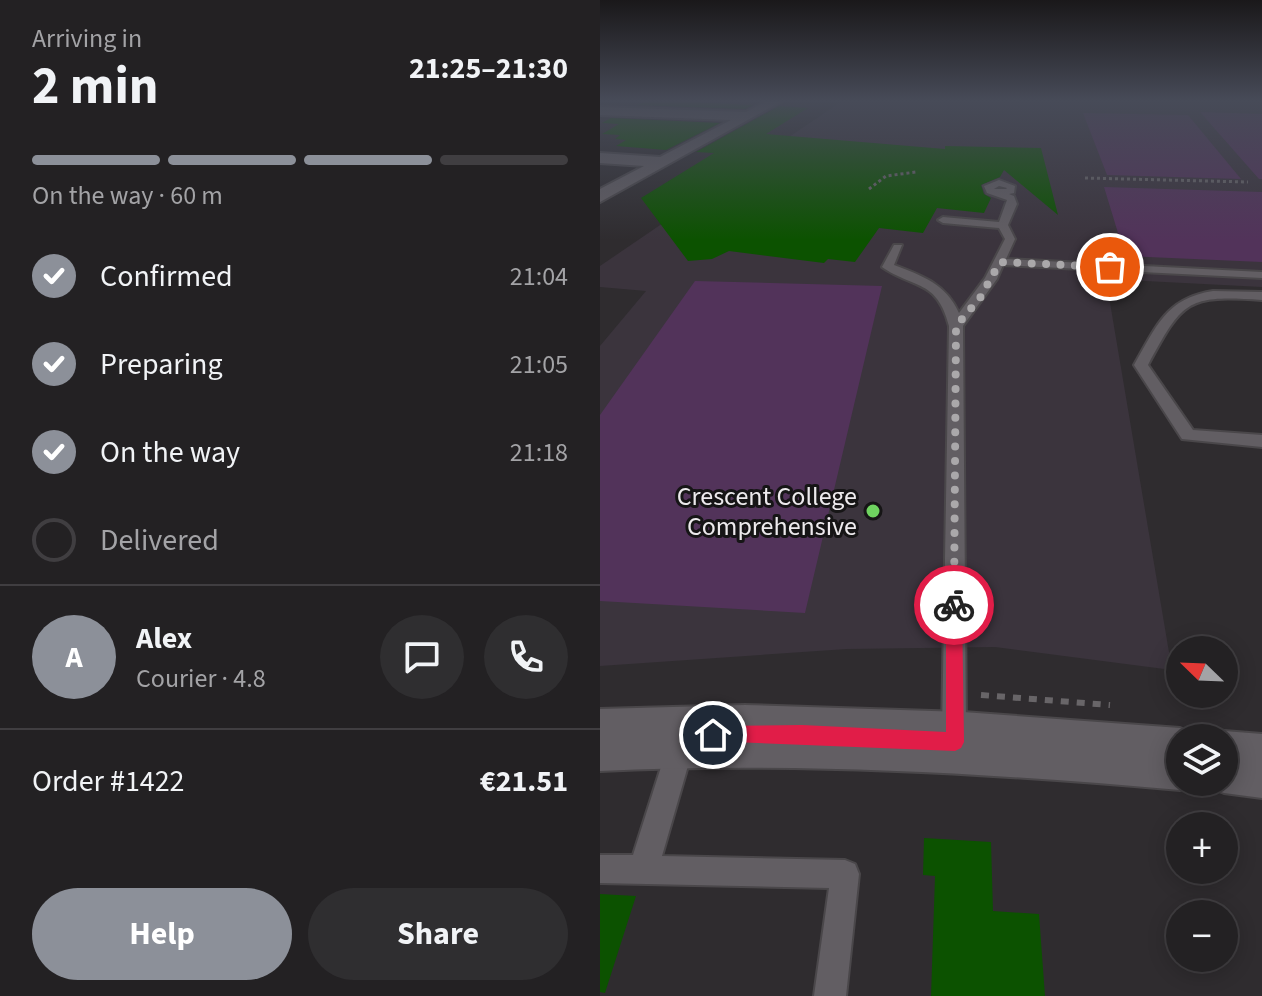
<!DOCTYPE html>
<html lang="en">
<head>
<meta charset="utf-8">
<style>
  :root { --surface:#232123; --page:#2f2e30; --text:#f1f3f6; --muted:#a3a3a6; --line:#403e41; --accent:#8c9099 }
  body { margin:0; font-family:"Source Sans 3",sans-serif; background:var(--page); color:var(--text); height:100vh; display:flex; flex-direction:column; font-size:30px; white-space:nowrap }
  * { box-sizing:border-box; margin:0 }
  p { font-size:26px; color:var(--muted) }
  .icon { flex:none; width:44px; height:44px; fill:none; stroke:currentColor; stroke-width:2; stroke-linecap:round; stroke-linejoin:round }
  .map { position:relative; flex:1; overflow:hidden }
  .drawer { display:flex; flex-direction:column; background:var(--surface); width:600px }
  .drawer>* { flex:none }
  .needle { width:52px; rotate:293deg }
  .tools { position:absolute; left:566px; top:636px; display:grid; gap:16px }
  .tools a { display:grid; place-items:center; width:72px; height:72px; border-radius:50%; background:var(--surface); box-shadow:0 4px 20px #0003,0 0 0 2px var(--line); font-size:40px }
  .pin { position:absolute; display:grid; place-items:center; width:68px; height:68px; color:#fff; margin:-34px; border:4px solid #fff; border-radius:50%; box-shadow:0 2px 8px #0007 }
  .courier { position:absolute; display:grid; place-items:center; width:80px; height:80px; margin:-40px; border:6px solid #e11d48; border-radius:50%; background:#fff; color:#222; box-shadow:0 2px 10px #0007 }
  .head em { font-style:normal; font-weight:700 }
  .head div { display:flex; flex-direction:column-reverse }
  .head { display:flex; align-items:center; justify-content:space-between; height:136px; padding:0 32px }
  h1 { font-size:52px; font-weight:700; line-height:60px }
  .bar { display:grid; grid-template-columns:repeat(4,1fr); gap:12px 8px; align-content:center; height:96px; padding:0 32px }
  .bar i { height:10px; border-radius:6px; background:var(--line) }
  .bar .active { background:var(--accent) }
  .bar p { grid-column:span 4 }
  .line { display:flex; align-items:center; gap:20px; padding:0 32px; border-top:2px solid var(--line) }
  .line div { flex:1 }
  .round { display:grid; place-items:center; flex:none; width:84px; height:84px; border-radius:42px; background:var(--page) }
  ol { padding:0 32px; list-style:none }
  li { display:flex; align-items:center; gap:24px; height:88px }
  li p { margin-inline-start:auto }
  li .icon { padding:8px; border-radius:50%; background:var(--accent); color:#fff; stroke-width:4 }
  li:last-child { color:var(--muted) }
  li i { width:44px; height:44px; border:4px solid var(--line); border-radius:50% }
  .cta { display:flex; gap:16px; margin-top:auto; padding:16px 32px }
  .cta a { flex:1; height:92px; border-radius:48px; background:var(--accent); color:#fff; font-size:32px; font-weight:700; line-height:92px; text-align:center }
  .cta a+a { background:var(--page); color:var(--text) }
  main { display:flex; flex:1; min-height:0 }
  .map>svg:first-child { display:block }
  .built { fill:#3b343d }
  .green { fill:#52335a }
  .building { fill:#0c5200 }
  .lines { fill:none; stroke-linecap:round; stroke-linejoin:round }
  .lane-casing { stroke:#4a474a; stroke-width:4 }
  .street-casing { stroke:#4a474a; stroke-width:4 }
  .secondary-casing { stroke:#4a474a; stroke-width:4 }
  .path-far1 { stroke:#686568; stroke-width:3; stroke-dasharray:3 3; stroke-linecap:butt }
  .path { stroke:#686568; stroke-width:6; stroke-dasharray:8 8; stroke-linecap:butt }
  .lane { fill:#625e63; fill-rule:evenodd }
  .street { fill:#625e63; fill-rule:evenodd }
  .secondary { fill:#625e63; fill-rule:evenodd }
  .route { fill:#e11d48 }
  .done { stroke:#aaa8aa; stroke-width:8; stroke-dasharray:0 14.4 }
  .poi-dot { fill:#6fd360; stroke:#161516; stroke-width:3 }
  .labels { text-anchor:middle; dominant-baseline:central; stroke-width:6; stroke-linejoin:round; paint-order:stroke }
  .poi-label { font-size:26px; fill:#edeaed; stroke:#161516; text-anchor:end }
</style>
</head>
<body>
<main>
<section class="drawer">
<div class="head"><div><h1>2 min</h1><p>Arriving in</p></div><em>21:25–21:30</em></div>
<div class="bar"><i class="active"></i><i class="active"></i><i class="active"></i><i></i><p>On the way · 60 m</p></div>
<ol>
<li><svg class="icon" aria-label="check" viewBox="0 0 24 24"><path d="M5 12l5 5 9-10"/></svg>Confirmed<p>21:04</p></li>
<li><svg class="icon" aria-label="check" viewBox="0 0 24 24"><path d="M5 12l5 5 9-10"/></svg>Preparing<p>21:05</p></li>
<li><svg class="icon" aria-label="check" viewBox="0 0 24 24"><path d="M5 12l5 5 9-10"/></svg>On the way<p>21:18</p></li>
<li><i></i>Delivered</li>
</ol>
<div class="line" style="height:144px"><b class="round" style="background:var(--accent);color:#fff">A</b><div><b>Alex</b><p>Courier · 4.8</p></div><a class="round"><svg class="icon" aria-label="chat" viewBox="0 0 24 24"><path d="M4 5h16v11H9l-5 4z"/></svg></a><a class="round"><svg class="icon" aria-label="phone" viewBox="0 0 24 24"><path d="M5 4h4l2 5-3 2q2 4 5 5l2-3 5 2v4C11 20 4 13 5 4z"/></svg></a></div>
<div class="line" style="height:104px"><div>Order #1422</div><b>€21.51</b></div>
<div class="cta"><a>Help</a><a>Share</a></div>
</section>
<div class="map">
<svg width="662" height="996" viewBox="0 0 662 996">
  <rect width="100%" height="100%" fill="#2f2c2f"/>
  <!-- built -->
  <path class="built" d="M242,101H662V287L506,279L572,670L395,647L247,649L0,666V346L46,291L0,287V266Z"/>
  <!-- green -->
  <path class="green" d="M600,112L662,114V179H659Z
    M483,113L588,115L641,179L507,175Z
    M504,187L662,192V262L525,256Z
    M95,281L282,286L205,613L0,601V415Z"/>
  <!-- building -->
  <path class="building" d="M46,101H74L153,105L145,109L37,105Z
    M179,106L208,108L166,134L345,149V146L441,148L458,215L404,170L400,177L381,185L384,194L391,198L384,213L337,208L323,233L279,228L255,262L228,259L224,263L129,251L112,259L88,261L41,198L114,153L96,152Z
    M11,118L120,123L66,150L16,146L26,140L15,139L20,135L2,134L19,124L2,123Z
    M324,838L391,842L393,911L439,914L445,996H331L335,876L323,875Z
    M0,894L36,896L5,993L0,992Z"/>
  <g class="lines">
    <defs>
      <path id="lane" d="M399,180L415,186L414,193L409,194L414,196L417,204L408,225L415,239L406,259L662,272V278L403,265L397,279L363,326L366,733L363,742L354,745L345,742L342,733L349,326C337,279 314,289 282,267L294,245H302L294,265C323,276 346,284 359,313L385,278L405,239L399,228L343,223L338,220L343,217L399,222L407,200L387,193L384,186ZM399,186L407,188L406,189H394Z
        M613,291L662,292V300C587,295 583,300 548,365L593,430L662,435V447L582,439L534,365C556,327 566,298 613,291Z
        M81,732L90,736L94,745L62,856L245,860L255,864L259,874L246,996H214L229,888L0,883V855H33L68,745L72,736Z"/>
      <path id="street" d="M167,101H182L0,202V189L44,166L0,163V153L60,157L131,120L0,115V107L146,112Z"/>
      <path id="secondary" d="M145,705L363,712L580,728L603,738H580V782H600L580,790C387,773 194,762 0,771V709Z
        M624,731L662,734V798L624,793L602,784L624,782V738H606Z"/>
    </defs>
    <!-- lane casing -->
    <use href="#lane" class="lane-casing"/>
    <!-- street casing -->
    <use href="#street" class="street-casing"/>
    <!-- secondary casing -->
    <use href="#secondary" class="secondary-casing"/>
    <!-- path-far1 -->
    <path class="path-far1" d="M485,178L648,182
      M269,189L286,176L316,172"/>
    <!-- path -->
    <path class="path" d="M381,695L510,705"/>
    <!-- lane -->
    <use href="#lane" class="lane"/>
    <!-- street -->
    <use href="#street" class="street"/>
    <!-- secondary -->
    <use href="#secondary" class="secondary"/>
  </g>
  <!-- sky -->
  <linearGradient id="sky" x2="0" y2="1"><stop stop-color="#1a181a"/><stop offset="0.42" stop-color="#474b58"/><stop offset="1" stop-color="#474b58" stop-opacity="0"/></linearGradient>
  <rect width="662" height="240" fill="url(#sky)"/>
  <!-- route -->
  <path class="route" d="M354,598L362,605L364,742L361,748L355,751L107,741L104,735L107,728L113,726L202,725L346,732V605Z"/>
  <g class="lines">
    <!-- done -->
    <path class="done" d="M354,605L356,326L380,298L400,262L510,267"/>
  </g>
  <!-- markers -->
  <circle class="poi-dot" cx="273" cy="511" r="8"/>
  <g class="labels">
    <!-- poi labels -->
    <g class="poi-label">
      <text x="257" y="496">Crescent College<tspan x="257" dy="30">Comprehensive</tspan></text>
    </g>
  </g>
</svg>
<div class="tools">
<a><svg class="needle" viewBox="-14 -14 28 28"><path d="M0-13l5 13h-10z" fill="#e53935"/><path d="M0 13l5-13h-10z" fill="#a3a3a6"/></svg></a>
<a><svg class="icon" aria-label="layers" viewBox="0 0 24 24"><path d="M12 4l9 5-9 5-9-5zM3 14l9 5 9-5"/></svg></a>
<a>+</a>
<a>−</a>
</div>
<div class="pin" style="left:510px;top:267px;background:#ea580c"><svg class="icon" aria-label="bag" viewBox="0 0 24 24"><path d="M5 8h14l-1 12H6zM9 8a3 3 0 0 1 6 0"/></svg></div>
<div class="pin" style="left:113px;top:735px;background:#1f2937"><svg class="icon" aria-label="home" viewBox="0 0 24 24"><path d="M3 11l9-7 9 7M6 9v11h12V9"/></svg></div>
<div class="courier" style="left:354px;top:605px"><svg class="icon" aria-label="bike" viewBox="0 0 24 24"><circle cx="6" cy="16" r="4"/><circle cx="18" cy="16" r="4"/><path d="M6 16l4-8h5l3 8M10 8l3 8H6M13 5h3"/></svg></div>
</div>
</main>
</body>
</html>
